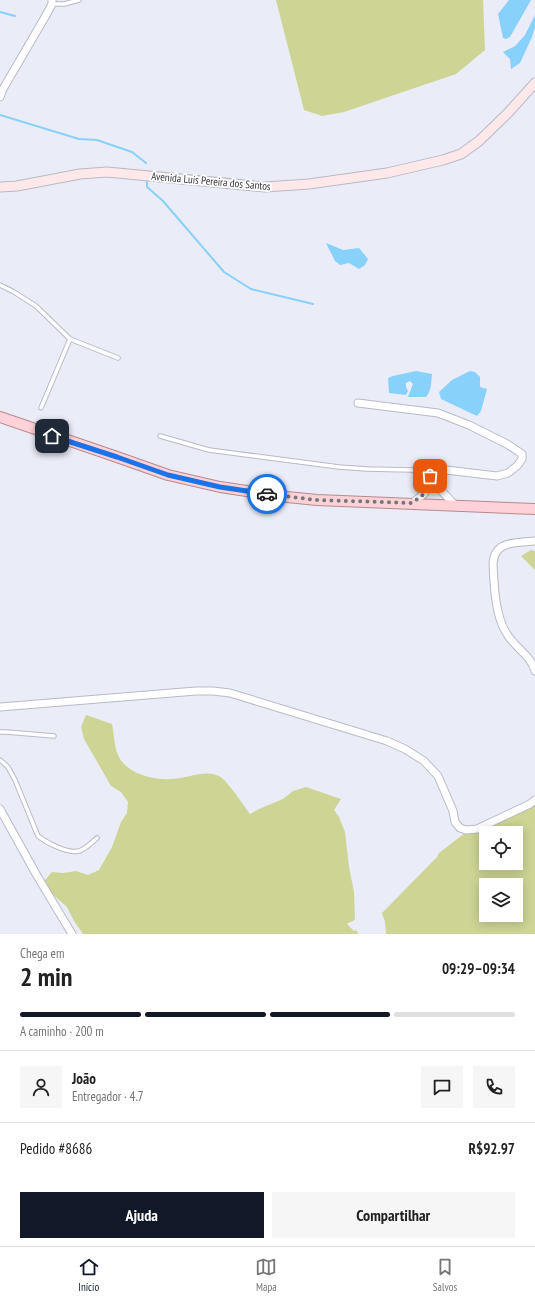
<!DOCTYPE html>
<html lang="pt">
<head>
<meta charset="utf-8">
<style>
  :root { --surface:#fff; --page:#f6f6f6; --text:#222; --muted:#767676; --line:#e0e0e0; --accent:#111827 }
  body { margin:0; font-family:"PT Sans Narrow",sans-serif; background:var(--page); color:var(--text); height:100vh; display:flex; flex-direction:column; font-size:15px; white-space:nowrap }
  * { box-sizing:border-box; margin:0 }
  p { font-size:13px; color:var(--muted) }
  .icon { flex:none; width:22px; height:22px; fill:none; stroke:currentColor; stroke-width:2; stroke-linecap:round; stroke-linejoin:round }
  .map { position:relative; height:934px; overflow:hidden }
  .drawer { display:flex; flex-direction:column; background:var(--surface); flex:1 }
  .drawer>* { flex:none }
  .fabs { position:absolute; left:479px; top:826px; display:grid; gap:8px }
  .fabs a { display:grid; place-items:center; width:44px; height:44px; border-radius:0px; background:var(--surface); box-shadow:0 2px 10px #0003; font-size:20px }
  .pin { position:absolute; display:grid; place-items:center; width:34px; height:34px; color:#fff; margin:-17px; border-radius:8px; box-shadow:0 2px 6px #0006 }
  .courier { position:absolute; display:grid; place-items:center; width:40px; height:40px; margin:-20px; border:3px solid #1a73e8; border-radius:50%; background:#fff; color:#222; box-shadow:0 1px 5px #0007 }
  .overview em { font-style:normal; font-weight:700 }
  .overview div { display:flex; flex-direction:column-reverse }
  .overview { display:flex; align-items:center; justify-content:space-between; height:68px; padding:0 20px }
  h1 { font-size:26px; font-weight:700; line-height:30px }
  .bar { display:grid; grid-template-columns:repeat(4,1fr); gap:6px 4px; align-content:center; height:48px; padding:0 20px }
  .bar i { height:5px; border-radius:3px; background:var(--line) }
  .bar .selected { background:var(--accent) }
  .bar p { grid-column:span 4 }
  .line { display:flex; align-items:center; gap:10px; padding:0 20px; border-top:1px solid var(--line) }
  .line div { flex:1 }
  .round { display:grid; place-items:center; flex:none; width:42px; height:42px; border-radius:0px; background:var(--page) }
  .cta { display:flex; gap:8px; margin-top:auto; padding:8px 20px }
  .cta a { flex:1; height:46px; border-radius:0px; background:var(--accent); color:#fff; font-size:16px; font-weight:700; line-height:46px; text-align:center }
  .cta a+a { background:var(--page); color:var(--text) }
  .dock { display:flex; justify-content:space-around; align-items:center; height:56px; border-top:1px solid var(--line); background:var(--surface); font-size:11px; color:var(--muted) }
  .dock a { display:grid; justify-items:center; gap:2px }
  .dock .selected { color:var(--accent) }
  .map>svg:first-child { display:block }
  .green { fill:#cdd494; fill-rule:evenodd }
  .water { fill:#87d1fb }
  .lines { fill:none; stroke-linecap:round; stroke-linejoin:round }
  .stream { stroke:#87d1fb; stroke-width:2 }
  .lane-casing { stroke:#b8bac5; stroke-width:5.5 }
  .street-casing { stroke:#b8bac5; stroke-width:9 }
  .secondary-casing { stroke:#b8bac5; stroke-width:11 }
  .primary-casing { stroke:#b7888e; stroke-width:12 }
  .lane { stroke:#fff; stroke-width:3.5 }
  .street { stroke:#fff; stroke-width:7 }
  .secondary { stroke:#fee8ea; stroke-width:9 }
  .primary { stroke:#fed2d6; stroke-width:10 }
  .done { stroke:#75777d; stroke-width:4; stroke-dasharray:0 7.2 }
  .route { stroke:#1a73e8; stroke-width:5 }
  .labels { text-anchor:middle; dominant-baseline:central; stroke-width:3.5; stroke-linejoin:round; paint-order:stroke }
  .street-label { font-size:11px; fill:#36373b; stroke:#fff }
</style>
</head>
<body>
<div class="map">
<svg width="535" height="934" viewBox="0 0 535 934">
  <rect width="100%" height="100%" fill="#eaedf8"/>
  <!-- green -->
  <path class="green" d="M276,0H483L485,50L456,74L344,112L322,116L304,110Z
    M531,550L535,551V570L521,556Z
    M86,715L112,724C114,734 114,746 118,755C127,776 160,782 180,778C193,776 206,770 219,776C227,780 244,806 250,814L259,809L283,799L293,791L306,787L341,799L334,810L339,817L345,832L349,867L354,892L355,919L353,921L348,923L347,924L354,931L357,930L358,934H83L74,921L67,907L50,892L45,880L52,872L63,873L76,871L88,875L99,870L112,847L121,822L127,813L128,802L121,792L111,786L84,739L81,727Z
    M535,804V934H386L385,922L382,913L437,857L439,853L465,833ZM486,833H516V863H486ZM486,885H516V915H486Z"/>
  <!-- water -->
  <path class="water" d="M509,0H531L510,37L506,39L503,38L498,14Z
    M535,15V27L532,37L520,63L511,69L510,59L503,52L515,46L525,35Z
    M326,243L343,250L359,248L368,259L365,265L359,269L349,263L340,265L335,261Z
    M416,371L432,374C431,382 432,390 426,397H408L413,384L410,381L406,383V387L408,391L406,395L389,393L388,378L393,376Z
    M470,371L475,372L480,377V387L487,389L481,411L477,416L441,399L439,392L452,380Z"/>
  <g class="lines">
    <!-- stream -->
    <path class="stream" d="M0,12L15,16
      M0,115L79,139L97,140L132,152L146,163
      M147,182V187L163,201L224,272L251,289L313,304"/>
    <defs>
      <path id="lane" d="M52,4H64L79,0
        M0,285L14,292L36,306L70,339L118,358
        M41,408L70,339
        M160,436L209,450L339,467L367,469L412,470L422,472L430,476
        M0,732H6L54,736
        M0,760L8,767L15,780L38,836C47,843 68,854 79,851C86,849 92,842 97,838"/>
      <path id="street" d="M0,97L3,89L45,17L52,4V0
        M358,403L438,413L469,425L507,444L522,454V459L517,466L508,473L497,476L446,470L440,471L430,476L431,480L424,494L412,503
        M431,480L455,505
        M535,541C517,543 494,540 493,564C494,584 495,617 507,634C515,648 530,654 535,671
        M0,707L196,691H213L230,693L387,741L405,749L424,761L438,776L453,811L455,822L460,828L466,830L477,829L530,804L535,800
        M0,809L36,874L72,934"/>
      <path id="secondary" d="M0,187L17,186L80,174L107,172L265,187L309,184L387,173L443,160L461,154L479,141L507,114L535,83"/>
      <path id="primary" d="M0,417L117,457L168,475L220,487L287,497L317,500L535,509"/>
    </defs>
    <!-- lane casing -->
    <use href="#lane" class="lane-casing"/>
    <!-- street casing -->
    <use href="#street" class="street-casing"/>
    <!-- secondary casing -->
    <use href="#secondary" class="secondary-casing"/>
    <!-- primary casing -->
    <use href="#primary" class="primary-casing"/>
    <!-- lane -->
    <use href="#lane" class="lane"/>
    <!-- street -->
    <use href="#street" class="street"/>
    <!-- secondary -->
    <use href="#secondary" class="secondary"/>
    <!-- primary -->
    <use href="#primary" class="primary"/>
  </g>
  <g class="lines">
    <!-- done -->
    <path class="done" d="M267,494L317,500L412,503L424,494L431,480L430,476"/>
    <!-- route -->
    <path class="route" d="M52,436L117,457L168,475L220,487L267,494"/>
  </g>
  <g class="labels">
    <!-- street labels -->
    <g class="street-label">
      <text transform="translate(211 181) rotate(5)">Avenida Luís Pereira dos Santos</text>
    </g>
  </g>
</svg>
<div class="fabs">
<a><svg class="icon" aria-label="locate" viewBox="0 0 24 24"><circle cx="12" cy="12" r="6"/><path d="M12 2v4M12 18v4M2 12h4M18 12h4"/></svg></a>
<a><svg class="icon" aria-label="layers" viewBox="0 0 24 24"><path d="M12 4l9 5-9 5-9-5zM3 14l9 5 9-5"/></svg></a>
</div>
<div class="pin" style="left:430px;top:476px;background:#ea580c"><svg class="icon" aria-label="bag" viewBox="0 0 24 24"><path d="M5 8h14l-1 12H6zM9 8a3 3 0 0 1 6 0"/></svg></div>
<div class="pin" style="left:52px;top:436px;background:#1f2937"><svg class="icon" aria-label="home" viewBox="0 0 24 24"><path d="M3 11l9-7 9 7M6 9v11h12V9"/></svg></div>
<div class="courier" style="left:267px;top:494px"><svg class="icon" aria-label="car" viewBox="0 0 24 24"><path d="M5 17H2v-5l4-1 3-4h7l3 4 3 1v5h-3M9 17h6M6 11h13"/><circle cx="7" cy="17" r="2"/><circle cx="17" cy="17" r="2"/></svg></div>
</div>
<section class="drawer">
<div class="overview"><div><h1>2 min</h1><p>Chega em</p></div><em>09:29–09:34</em></div>
<div class="bar"><i class="selected"></i><i class="selected"></i><i class="selected"></i><i></i><p>A caminho · 200 m</p></div>
<div class="line" style="height:72px"><a class="round"><svg class="icon" aria-label="person" viewBox="0 0 24 24"><circle cx="12" cy="8" r="4"/><path d="M4 21q1-7 8-7t8 7"/></svg></a><div><b>João</b><p>Entregador · 4.7</p></div><a class="round"><svg class="icon" aria-label="chat" viewBox="0 0 24 24"><path d="M4 5h16v11H9l-5 4z"/></svg></a><a class="round"><svg class="icon" aria-label="phone" viewBox="0 0 24 24"><path d="M5 4h4l2 5-3 2q2 4 5 5l2-3 5 2v4C11 20 4 13 5 4z"/></svg></a></div>
<div class="line" style="height:52px"><div>Pedido #8686</div><b>R$92.97</b></div>
<div class="cta"><a>Ajuda</a><a>Compartilhar</a></div>
</section>
<nav class="dock">
<a class="selected"><svg class="icon" aria-label="home" viewBox="0 0 24 24"><path d="M3 11l9-7 9 7M6 9v11h12V9"/></svg>Início</a>
<a><svg class="icon" aria-label="map" viewBox="0 0 24 24"><path d="M3 6l6-2 6 2 6-2v14l-6 2-6-2-6 2zM9 4v14M15 6v14"/></svg>Mapa</a>
<a><svg class="icon" aria-label="saved" viewBox="0 0 24 24"><path d="M7 4h10v16l-5-4-5 4z"/></svg>Salvos</a>
</nav>
</body>
</html>
